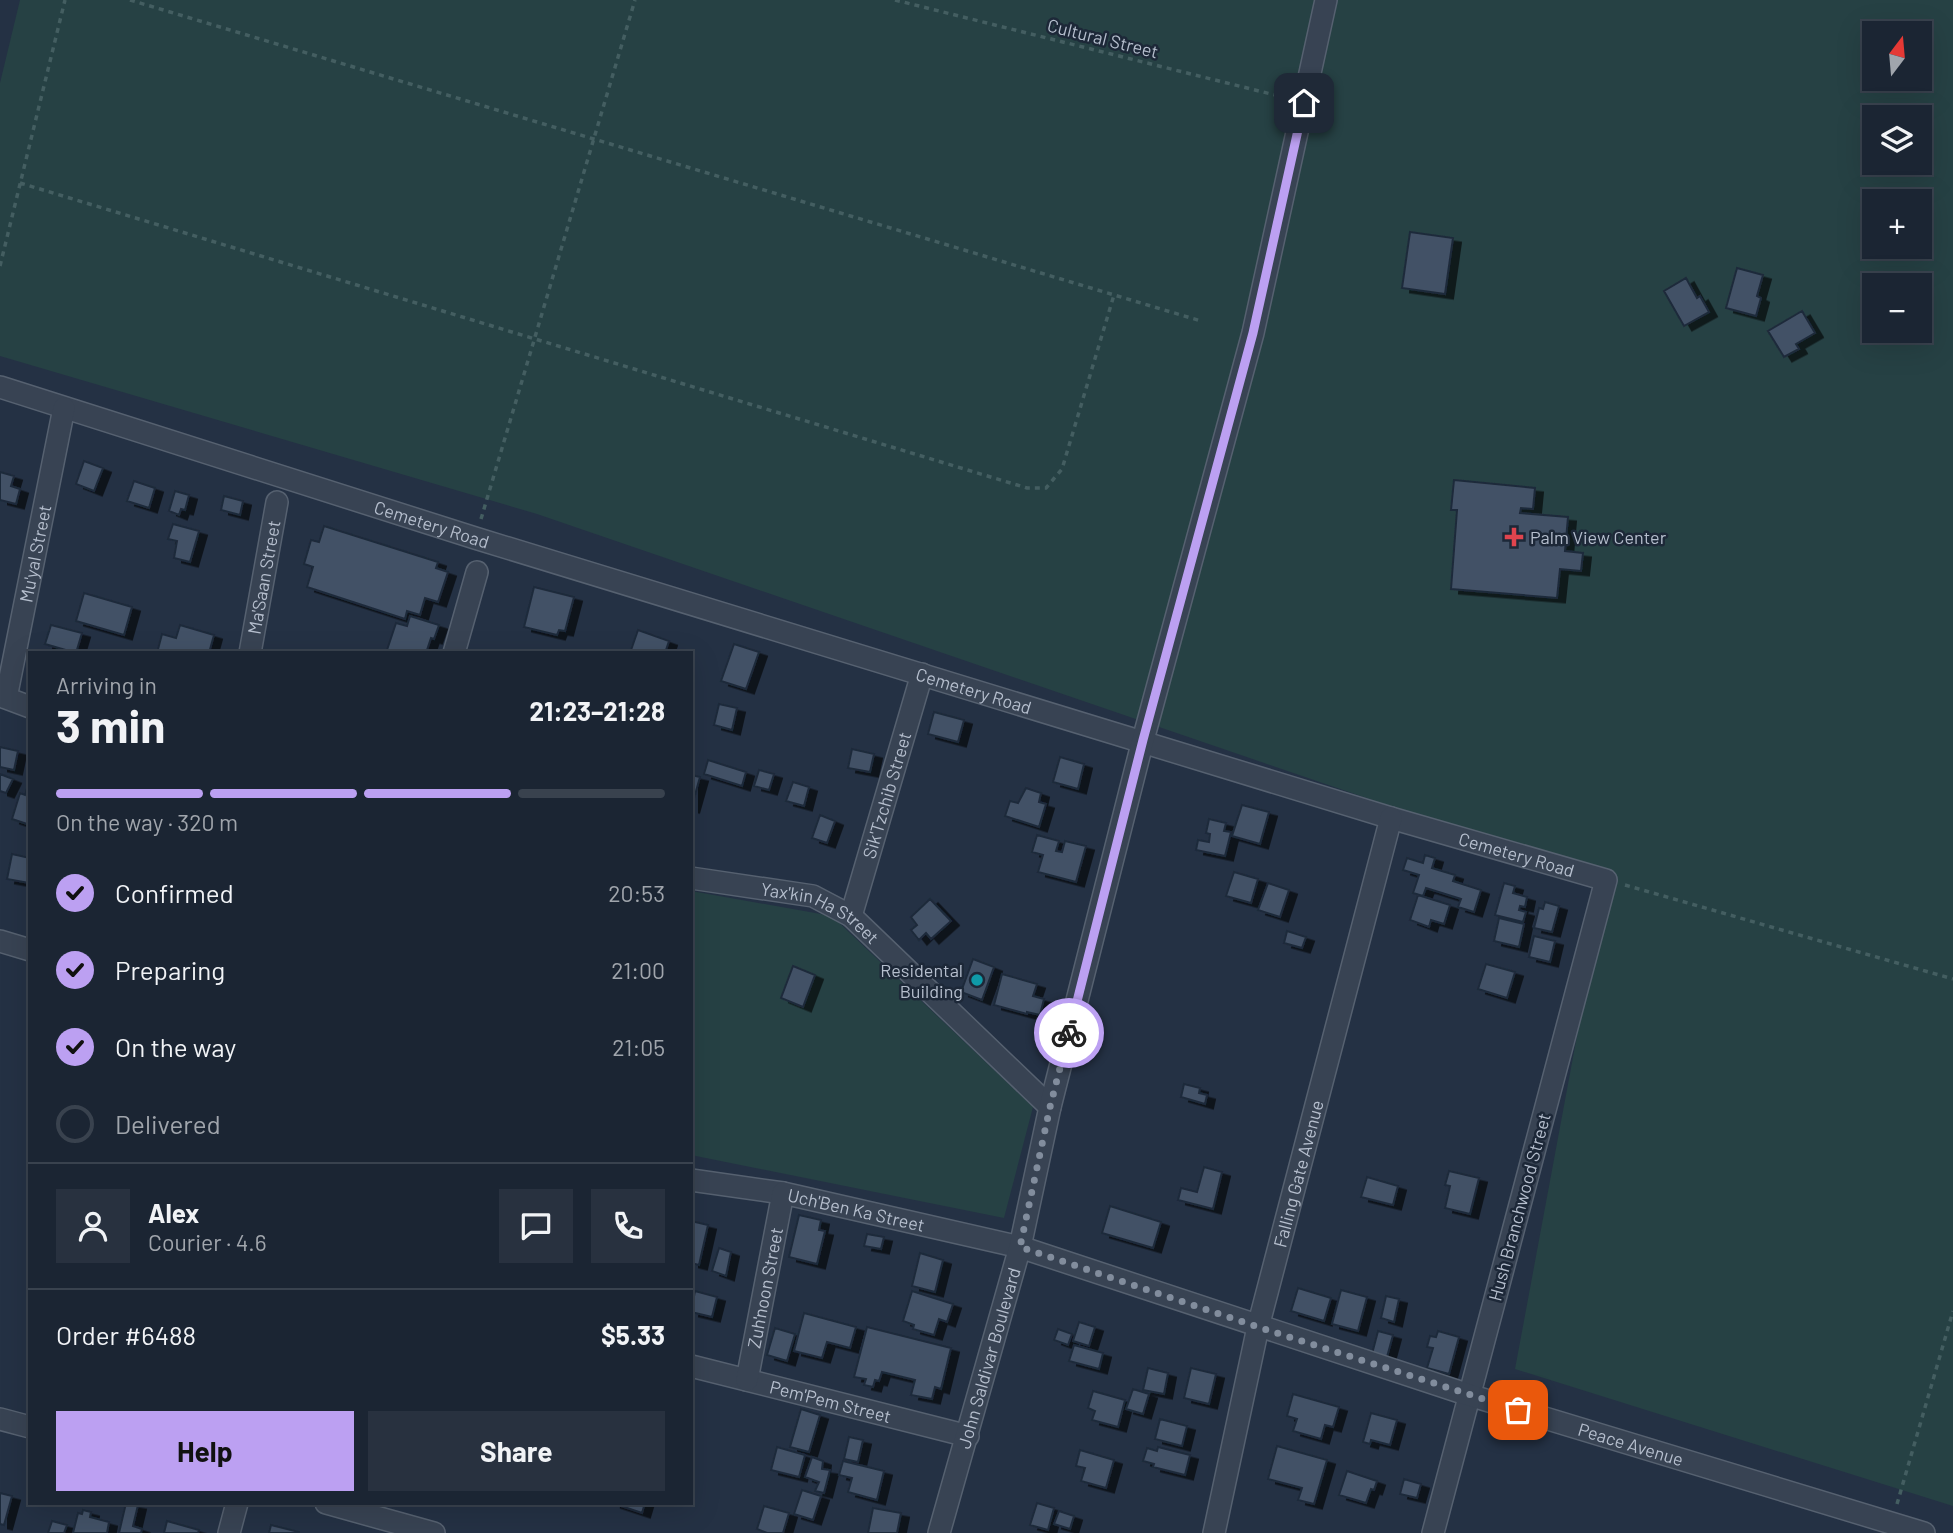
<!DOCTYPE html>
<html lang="en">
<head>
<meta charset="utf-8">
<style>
  :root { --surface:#1b2533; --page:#28313f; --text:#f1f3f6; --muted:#a0a5ac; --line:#39424e; --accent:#bca0f2 }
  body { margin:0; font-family:Barlow,sans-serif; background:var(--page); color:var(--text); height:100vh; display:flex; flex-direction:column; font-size:26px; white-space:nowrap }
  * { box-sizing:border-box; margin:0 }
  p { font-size:23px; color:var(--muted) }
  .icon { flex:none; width:38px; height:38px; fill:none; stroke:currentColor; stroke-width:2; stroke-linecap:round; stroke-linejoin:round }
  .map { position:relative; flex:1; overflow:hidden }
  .drawer { position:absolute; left:28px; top:651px; width:665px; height:854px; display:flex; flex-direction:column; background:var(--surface); border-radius:0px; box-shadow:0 7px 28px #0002,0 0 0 2px var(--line) }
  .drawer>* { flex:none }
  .needle { width:46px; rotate:16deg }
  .buttons { position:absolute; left:1862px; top:21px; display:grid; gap:14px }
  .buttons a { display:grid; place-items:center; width:70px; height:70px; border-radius:0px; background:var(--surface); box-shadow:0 7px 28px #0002,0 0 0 2px var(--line); font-size:35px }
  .pin { position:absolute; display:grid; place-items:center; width:60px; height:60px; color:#fff; margin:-30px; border-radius:14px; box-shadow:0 4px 10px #0006 }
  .courier { position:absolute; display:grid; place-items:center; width:70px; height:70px; margin:-35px; border:5px solid #bca0f2; border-radius:50%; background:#fff; color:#222; box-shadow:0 2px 9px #0007 }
  .summary em { font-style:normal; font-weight:700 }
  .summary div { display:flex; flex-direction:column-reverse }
  .summary { display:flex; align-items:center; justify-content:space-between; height:119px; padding:0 28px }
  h1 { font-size:46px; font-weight:700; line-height:52px }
  .bar { display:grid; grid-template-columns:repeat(4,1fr); gap:10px 7px; align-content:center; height:84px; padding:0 28px }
  .bar i { height:9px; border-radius:5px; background:var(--line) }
  .bar .selected { background:var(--accent) }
  .bar p { grid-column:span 4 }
  .line { display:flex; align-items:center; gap:18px; padding:0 28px; border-top:2px solid var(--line) }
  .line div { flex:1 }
  .round { display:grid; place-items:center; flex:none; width:74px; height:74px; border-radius:0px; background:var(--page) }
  ol { padding:0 28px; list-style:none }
  li { display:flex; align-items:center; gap:21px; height:77px }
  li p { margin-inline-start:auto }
  li .icon { padding:7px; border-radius:50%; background:var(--accent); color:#111; stroke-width:4 }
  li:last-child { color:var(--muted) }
  li i { width:38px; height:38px; border:4px solid var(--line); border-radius:50% }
  .primary-button { display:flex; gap:14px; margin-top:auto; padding:14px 28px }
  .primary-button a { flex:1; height:80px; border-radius:0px; background:var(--accent); color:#111; font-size:28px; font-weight:700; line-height:80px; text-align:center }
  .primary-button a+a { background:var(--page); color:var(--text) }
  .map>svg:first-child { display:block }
  .green { fill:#264144; fill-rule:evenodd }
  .building { fill:#425166; stroke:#1f2a3a; stroke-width:2; filter:url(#shadow) }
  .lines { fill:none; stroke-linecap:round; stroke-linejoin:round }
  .street-casing { stroke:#566170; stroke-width:24 }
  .path { stroke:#445e61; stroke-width:3.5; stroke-dasharray:5 5; stroke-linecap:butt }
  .street { stroke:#384353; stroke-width:21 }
  .done { stroke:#828d9d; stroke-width:7; stroke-dasharray:0 12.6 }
  .route { stroke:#bca0f2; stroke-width:9 }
  .health-dot { fill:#e0444e; stroke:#1d2838; stroke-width:2.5 }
  .culture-dot { fill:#0f9aa8; stroke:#1d2838; stroke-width:2.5 }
  .labels { text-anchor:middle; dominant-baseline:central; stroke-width:5; stroke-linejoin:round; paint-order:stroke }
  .street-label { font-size:18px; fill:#b5becd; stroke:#1d2838 }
  .poi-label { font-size:18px; fill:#b5becd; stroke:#1d2838; text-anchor:start }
</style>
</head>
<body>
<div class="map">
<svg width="1953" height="1533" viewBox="0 0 1953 1533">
  <defs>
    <filter id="shadow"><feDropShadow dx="8" dy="4.5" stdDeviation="0" flood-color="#0009"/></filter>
  </defs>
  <rect width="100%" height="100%" fill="#243144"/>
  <!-- green -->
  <path class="green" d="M20,0H1953V1506L1515,1369L1606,880L537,514L0,356V83ZM1874,33H1920V79H1874ZM1874,117H1920V163H1874ZM1874,201H1920V247H1874ZM1874,285H1920V331H1874Z
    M691,891L832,916L1033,1107L1004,1218L691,1155Z"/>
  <!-- building -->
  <path class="building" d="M1410,232L1453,238L1445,294L1402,288Z
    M1737,268L1763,275L1757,296L1761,298L1756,316L1726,308Z
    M1686,278L1697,298L1700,296L1709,312L1684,326L1664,291Z
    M1802,311L1815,333L1796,344L1799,349L1784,357L1768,331Z
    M84,461L103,468L94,491L76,484Z
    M0,472L14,476L11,486L20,489L16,504L0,500Z
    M1454,480L1535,488L1533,509L1521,508L1520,513L1568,517L1565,551L1583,553L1581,571L1560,569L1557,598L1451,589L1457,510H1451Z
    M134,481L155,488L149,508L127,501Z
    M175,491L189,495L185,510L181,509L179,515L169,511Z
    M224,496L243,501L240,515L221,510Z
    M173,524L199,531L190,562L174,558L177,541L168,539Z
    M324,526L438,562L436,568L448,572L438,602L425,598L420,615L407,611L405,619L307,587L313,567L304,564L311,540L319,542Z
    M534,587L574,597L565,631L559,630L557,635L524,627Z
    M84,593L132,607L124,635L76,621Z
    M410,616L439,625L434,639L431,638L426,653H386L396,623L407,626Z
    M51,625L82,633L76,653L45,644Z
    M180,625L214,635L209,653H157L162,634L176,638Z
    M638,630L669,641L665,653H630Z
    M734,644L759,652L746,689L721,681Z
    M719,704L737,708L732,730L714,725Z
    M934,712L964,720L958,742L928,734Z
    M0,747L18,751L14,770L0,767Z
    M852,749L874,754L870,772L848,768Z
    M1060,757L1084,764L1078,789L1053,782Z
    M708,760L746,772L742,786L704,774Z
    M759,770L774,774L769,790L754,786Z
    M0,774L13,779L6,793L0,791Z
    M691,775L700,777L691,809Z
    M793,782L809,787L804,806L786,801Z
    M28,785L30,786V825L12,819L20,793L25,795Z
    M1026,788L1041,793L1039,802L1046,804L1039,827L1005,816L1010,801L1018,803Z
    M1242,805L1269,812L1260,844L1232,836Z
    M820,815L835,821L827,843L812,838Z
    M1209,819L1226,823L1224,831L1231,832L1225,856L1196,850L1198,840L1209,842L1210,834L1206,833Z
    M1037,835L1059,841L1056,851L1062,852L1065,841L1086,846L1076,882L1038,872L1043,855L1032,852Z
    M12,854L30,858L29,883L7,879Z
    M1425,855L1435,858L1432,868L1455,875L1453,881L1481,890L1474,912L1458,907L1461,899L1426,888L1423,896L1413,893L1419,875L1403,870L1407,858L1423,863Z
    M1234,872L1258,879L1251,903L1226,896Z
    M1268,883L1289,890L1280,917L1258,910Z
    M1504,883L1515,886L1513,893L1527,897L1525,907L1520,906L1519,910L1526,912L1523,922L1495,915Z
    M1418,895L1450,905L1444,924L1431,920L1429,927L1410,920Z
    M930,899L951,921L931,939L926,933L919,940L911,930L917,925L911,917Z
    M1545,902L1559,906L1552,932L1534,928L1539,908L1543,909Z
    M1499,918L1524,924L1519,947L1494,941Z
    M1287,931L1306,937L1302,948L1284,943Z
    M1534,936L1555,941L1550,962L1529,957Z
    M973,959L994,967L982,1000L961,992Z
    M1486,964L1515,972L1507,998L1478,989Z
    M793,966L815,975L803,1007L781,998Z
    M1002,974L1037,984L1033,996L1044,999L1040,1015L1027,1012V1014L994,1005Z
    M1184,1084L1200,1088L1199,1093L1207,1095L1205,1104L1181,1097Z
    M1204,1167L1222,1172L1213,1209L1178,1200L1181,1188L1197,1192Z
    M1449,1171L1479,1178L1470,1214L1445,1208L1450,1186L1445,1185Z
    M1367,1177L1398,1186L1393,1205L1361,1197Z
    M1110,1206L1161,1222L1153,1248L1102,1233Z
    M799,1215L821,1220L819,1230L825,1231L817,1264L789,1257Z
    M691,1221L708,1225L699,1265L691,1263Z
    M867,1234L884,1237L881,1249L864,1246Z
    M719,1248L731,1252L726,1276L712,1271Z
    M920,1253L943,1260L935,1292L912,1286Z
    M1298,1288L1331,1298L1324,1321L1291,1311Z
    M1341,1290L1367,1297L1358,1331L1332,1324Z
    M695,1291L717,1297L712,1317L691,1312Z
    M912,1291L953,1304L947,1322L939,1319L934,1335L913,1329L914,1325L903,1321Z
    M1386,1296L1399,1299L1394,1322L1381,1318Z
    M804,1313L856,1327L850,1348L827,1342L822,1358L794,1351Z
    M1079,1322L1095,1327L1089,1346L1073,1341Z
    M867,1327L951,1348L941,1389L935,1387L932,1399L911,1395L915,1380L882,1372L879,1381L875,1380L873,1387L864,1385L866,1379L854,1377Z
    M775,1328L795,1334L787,1361L767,1355Z
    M1058,1329L1072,1334L1068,1345L1054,1340Z
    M1378,1331L1393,1335L1387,1357L1372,1354Z
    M1438,1331L1459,1337L1449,1374L1427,1368L1433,1348L1427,1347L1430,1336L1436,1337Z
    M1074,1345L1103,1353L1099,1369L1069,1361Z
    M1148,1368L1168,1373L1164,1394L1143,1390Z
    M1191,1368L1216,1374L1209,1404L1184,1398Z
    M1133,1389L1149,1394L1143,1414L1126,1409Z
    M1093,1391L1125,1400L1118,1427L1092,1420L1095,1411L1088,1408Z
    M1293,1394L1339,1407L1333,1427L1325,1425L1321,1439L1293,1431L1297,1419L1287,1416Z
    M801,1409L820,1415L809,1452L790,1447Z
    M1371,1413L1397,1420L1390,1445L1371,1440L1370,1444L1363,1442Z
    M1160,1419L1187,1426L1182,1446L1155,1439Z
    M849,1437L863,1440L858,1462L844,1459Z
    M1277,1446L1327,1460L1314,1504L1298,1500L1302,1488L1268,1479Z
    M777,1447L805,1455L799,1477L771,1470Z
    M1158,1447L1190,1455L1185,1475L1153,1467L1154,1464L1143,1461L1147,1448L1157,1451Z
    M1080,1450L1114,1460L1106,1488L1081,1481L1085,1468L1076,1466Z
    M812,1457L823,1461L822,1469L830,1470L824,1493L815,1491L819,1482L805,1477Z
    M843,1461L884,1471L877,1500L848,1492L852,1478L839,1475Z
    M1347,1471L1377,1481L1374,1490L1371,1489L1366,1503L1339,1495Z
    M1404,1479L1421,1484L1417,1498L1400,1494Z
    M802,1490L821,1496L813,1520L794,1514Z
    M0,1493L12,1496L4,1525L0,1524Z
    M126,1503L138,1505L133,1526L142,1529L141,1533H119Z
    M612,1503H645L642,1513Z
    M1037,1503L1054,1508L1048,1530L1030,1525Z
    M764,1506L789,1513L783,1533H767L757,1529Z
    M873,1508L901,1513L897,1533H868Z
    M83,1510L91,1512L90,1517L109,1522L107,1533H73L78,1513L82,1514Z
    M1059,1511L1074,1516L1070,1529L1054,1524Z
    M52,1521L67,1525L64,1533H48Z
    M167,1521L199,1530L198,1533H164Z
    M271,1525L299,1532V1533H269Z"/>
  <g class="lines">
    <defs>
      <g id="street">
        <path id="s1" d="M0,387L475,538L1391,818L1606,880L1433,1533"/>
        <path id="s2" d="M250,653L277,502"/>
        <path d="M454,653L477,572"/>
        <path id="s3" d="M30,707L6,698L64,408"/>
        <path id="s4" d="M691,878L813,896L851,916L1050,1107"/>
        <path id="s5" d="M851,916L922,674"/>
        <path d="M0,941L30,950"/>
        <path id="s6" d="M691,1180L783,1193L1020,1247L1469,1395L1924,1533"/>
        <path id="s7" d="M691,1366L968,1436"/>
        <path id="s8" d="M747,1380L783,1193"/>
        <path d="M0,1419L30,1427"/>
        <path d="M326,1503L434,1533"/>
        <path d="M229,1533L237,1503"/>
        <path id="s9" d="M939,1533L1020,1247L1050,1107L1143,740L1253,333L1326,0"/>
        <path id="s10" d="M1214,1533L1258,1327L1391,818"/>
      </g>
    </defs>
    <!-- street casing -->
    <use href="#street" class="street-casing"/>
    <!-- path -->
    <path class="path" d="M130,0L1201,321
      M895,0L1283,97
      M20,183L1027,488H1046L1062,469L1114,295
      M0,266L65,0
      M481,519L635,0
      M1625,885L1953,979
      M1897,1504L1953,1311"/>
    <!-- street -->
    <use href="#street" class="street"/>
  </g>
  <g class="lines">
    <!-- done -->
    <path class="done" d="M1069,1033L1050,1107L1020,1247L1258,1327L1518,1410"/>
    <!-- route -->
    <path class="route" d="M1069,1033L1143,740L1253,333L1304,103"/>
  </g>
  <!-- markers -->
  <path class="health-dot" d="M1510.5 526.5h7v7h7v7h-7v7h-7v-7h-7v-7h7z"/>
  <circle class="culture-dot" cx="977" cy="980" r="7"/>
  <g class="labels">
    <!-- street labels -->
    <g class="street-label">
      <text transform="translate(1103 38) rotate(14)">Cultural Street</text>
      <text stroke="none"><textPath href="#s1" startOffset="453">Cemetery Road</textPath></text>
      <text stroke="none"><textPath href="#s3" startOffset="173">Mu'yal Street</textPath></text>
      <text stroke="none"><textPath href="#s2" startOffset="77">Ma'Saan Street</textPath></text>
      <text stroke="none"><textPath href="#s1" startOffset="1020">Cemetery Road</textPath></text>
      <text stroke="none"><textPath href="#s5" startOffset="126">Sik'Tzchib Street</textPath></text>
      <text stroke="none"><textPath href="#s1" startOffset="1587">Cemetery Road</textPath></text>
      <text stroke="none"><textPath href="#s4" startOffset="136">Yax'kin Ha Street</textPath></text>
      <text stroke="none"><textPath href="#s10" startOffset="369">Falling Gate Avenue</textPath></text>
      <text transform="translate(1519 1207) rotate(-75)">Hush Branchwood Street</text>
      <text stroke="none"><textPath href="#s6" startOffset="168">Uch'Ben Ka Street</textPath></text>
      <text stroke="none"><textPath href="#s8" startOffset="94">Zuh'noon Street</textPath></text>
      <text stroke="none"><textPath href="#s9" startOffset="182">John Saldivar Boulevard</textPath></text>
      <text stroke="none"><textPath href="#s7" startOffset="144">Pem'Pem Street</textPath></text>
      <text stroke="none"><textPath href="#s6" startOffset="978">Peace Avenue</textPath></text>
    </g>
    <!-- poi labels -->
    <g class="poi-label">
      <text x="1530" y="537">Palm View Center</text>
      <text x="963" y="970" text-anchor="end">Residental<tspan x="963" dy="21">Building</tspan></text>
    </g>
  </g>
</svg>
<div class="buttons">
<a><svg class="needle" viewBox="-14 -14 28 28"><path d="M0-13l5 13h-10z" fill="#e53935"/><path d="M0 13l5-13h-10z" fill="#a0a5ac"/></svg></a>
<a><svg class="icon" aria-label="layers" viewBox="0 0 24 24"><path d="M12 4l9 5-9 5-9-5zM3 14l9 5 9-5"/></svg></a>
<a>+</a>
<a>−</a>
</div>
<div class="pin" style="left:1518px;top:1410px;background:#ea580c"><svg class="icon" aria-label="bag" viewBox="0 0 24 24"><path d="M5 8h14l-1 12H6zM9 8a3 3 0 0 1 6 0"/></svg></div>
<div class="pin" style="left:1304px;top:103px;background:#1f2937"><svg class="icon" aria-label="home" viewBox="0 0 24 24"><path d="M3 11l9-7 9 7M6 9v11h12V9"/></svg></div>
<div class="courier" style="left:1069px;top:1033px"><svg class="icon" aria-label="bike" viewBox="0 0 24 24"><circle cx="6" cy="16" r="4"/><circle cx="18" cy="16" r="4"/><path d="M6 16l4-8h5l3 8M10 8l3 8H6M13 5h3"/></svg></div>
<section class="drawer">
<div class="summary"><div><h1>3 min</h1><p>Arriving in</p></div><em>21:23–21:28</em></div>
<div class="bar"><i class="selected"></i><i class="selected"></i><i class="selected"></i><i></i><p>On the way · 320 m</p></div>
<ol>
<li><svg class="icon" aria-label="check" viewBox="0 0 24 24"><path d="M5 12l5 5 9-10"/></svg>Confirmed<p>20:53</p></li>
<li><svg class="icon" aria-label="check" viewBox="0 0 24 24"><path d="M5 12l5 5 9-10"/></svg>Preparing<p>21:00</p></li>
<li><svg class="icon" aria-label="check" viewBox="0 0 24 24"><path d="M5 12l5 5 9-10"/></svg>On the way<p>21:05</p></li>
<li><i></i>Delivered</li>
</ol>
<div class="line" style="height:126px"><a class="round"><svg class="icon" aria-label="person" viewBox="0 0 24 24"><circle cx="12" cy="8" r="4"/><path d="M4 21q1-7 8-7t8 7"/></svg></a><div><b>Alex</b><p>Courier · 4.6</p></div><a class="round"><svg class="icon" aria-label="chat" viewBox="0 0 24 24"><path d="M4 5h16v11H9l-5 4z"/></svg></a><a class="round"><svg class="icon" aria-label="phone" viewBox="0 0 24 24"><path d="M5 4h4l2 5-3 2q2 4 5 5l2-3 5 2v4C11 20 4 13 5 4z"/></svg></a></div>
<div class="line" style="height:91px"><div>Order #6488</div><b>$5.33</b></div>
<div class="primary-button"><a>Help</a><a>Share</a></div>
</section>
</div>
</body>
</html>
